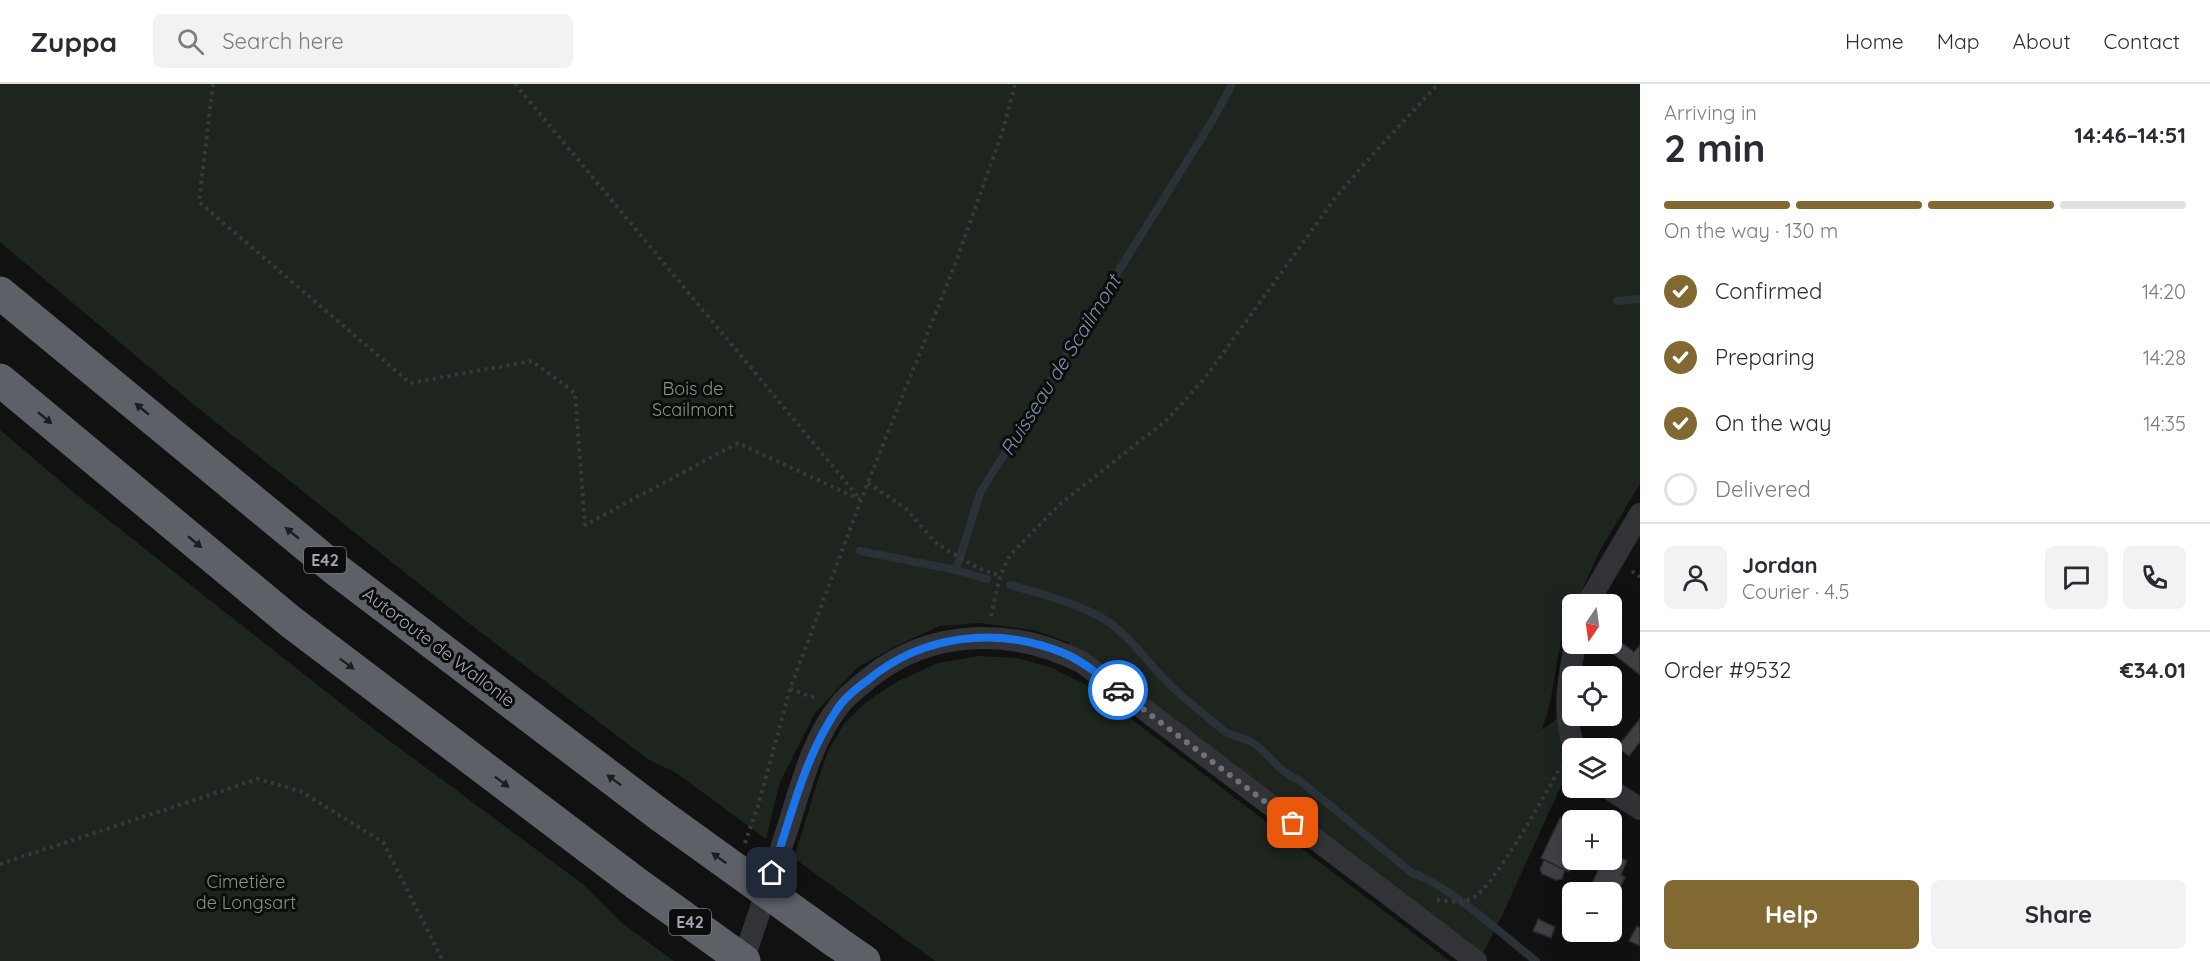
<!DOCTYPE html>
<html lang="en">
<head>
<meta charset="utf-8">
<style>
  :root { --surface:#fff; --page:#f2f2f3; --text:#2b2b33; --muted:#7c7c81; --line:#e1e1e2; --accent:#826831 }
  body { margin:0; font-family:Quicksand,sans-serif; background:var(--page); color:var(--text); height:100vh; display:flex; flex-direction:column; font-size:22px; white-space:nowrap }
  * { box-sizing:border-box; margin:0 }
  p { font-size:20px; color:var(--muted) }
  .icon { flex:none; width:33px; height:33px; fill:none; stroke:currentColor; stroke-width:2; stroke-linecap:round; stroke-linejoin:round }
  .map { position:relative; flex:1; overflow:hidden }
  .sheet { display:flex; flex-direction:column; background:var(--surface); width:570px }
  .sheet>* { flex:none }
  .needle { width:39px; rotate:193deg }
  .buttons { position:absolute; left:1562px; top:510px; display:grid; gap:12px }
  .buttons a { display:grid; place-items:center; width:60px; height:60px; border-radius:9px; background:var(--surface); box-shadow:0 6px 24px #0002; font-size:30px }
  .pin { position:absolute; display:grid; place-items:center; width:51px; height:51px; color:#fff; margin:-26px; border-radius:12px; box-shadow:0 3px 9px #0006 }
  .courier { position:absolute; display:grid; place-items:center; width:60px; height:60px; margin:-30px; border:4px solid #1a73e8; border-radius:50%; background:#fff; color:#222; box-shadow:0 2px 8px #0007 }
  .headline em { font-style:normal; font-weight:700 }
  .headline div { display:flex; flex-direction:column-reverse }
  .headline { display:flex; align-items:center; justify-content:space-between; height:102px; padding:0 24px }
  h1 { font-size:39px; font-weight:700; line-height:45px }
  .bar { display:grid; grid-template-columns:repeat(4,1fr); gap:9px 6px; align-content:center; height:72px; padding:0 24px }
  .bar i { height:8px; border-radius:4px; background:var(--line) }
  .bar .on { background:var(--accent) }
  .bar p { grid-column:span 4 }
  .line { display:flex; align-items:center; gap:15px; padding:0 24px; border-top:2px solid var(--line) }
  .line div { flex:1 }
  .round { display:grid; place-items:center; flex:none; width:63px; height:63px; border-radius:9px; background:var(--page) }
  ol { padding:0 24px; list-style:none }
  li { display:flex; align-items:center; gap:18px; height:66px }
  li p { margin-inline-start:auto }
  li .icon { padding:6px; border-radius:50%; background:var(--accent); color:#fff; stroke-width:4 }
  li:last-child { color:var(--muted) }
  li i { width:33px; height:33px; border:3px solid var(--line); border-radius:50% }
  .button { display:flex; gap:12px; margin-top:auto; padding:12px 24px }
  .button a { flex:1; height:69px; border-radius:9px; background:var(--accent); color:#fff; font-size:24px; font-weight:700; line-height:69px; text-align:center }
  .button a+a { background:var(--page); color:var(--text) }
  header { display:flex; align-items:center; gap:36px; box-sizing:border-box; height:84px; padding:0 30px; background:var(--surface); border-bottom:2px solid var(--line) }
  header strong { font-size:28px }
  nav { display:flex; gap:33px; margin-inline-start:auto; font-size:21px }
  .search { width:420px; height:54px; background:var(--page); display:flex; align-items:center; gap:15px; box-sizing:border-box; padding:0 21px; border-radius:9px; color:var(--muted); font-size:22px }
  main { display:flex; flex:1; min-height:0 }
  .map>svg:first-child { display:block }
  .green { fill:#1d251e }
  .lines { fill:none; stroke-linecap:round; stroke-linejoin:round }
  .stream { stroke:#2a3137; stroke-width:8 }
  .building { fill:#404145; stroke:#2b2b2e; stroke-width:1.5 }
  .path { stroke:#38393e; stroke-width:4; stroke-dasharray:3 4.5; stroke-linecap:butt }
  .street { stroke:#323337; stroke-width:22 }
  .highway { stroke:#5e6068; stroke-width:33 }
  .highway-bridge { stroke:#5e6068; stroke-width:33 }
  .oneway { fill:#1c1d1f }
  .done { stroke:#6f727b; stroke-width:6; stroke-dasharray:0 10.8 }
  .route { stroke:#1a73e8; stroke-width:8 }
  .labels { text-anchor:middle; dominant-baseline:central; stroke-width:6; stroke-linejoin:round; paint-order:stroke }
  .shield { fill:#0c0c0d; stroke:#757881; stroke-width:1.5 }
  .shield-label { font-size:16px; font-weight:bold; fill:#a2a7b3 }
  .park-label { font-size:18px; fill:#799d7d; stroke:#0c0c0d }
  .street-label { font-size:18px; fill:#a2a7b3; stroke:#0c0c0d }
  .water-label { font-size:20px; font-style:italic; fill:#7993ae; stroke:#0c0c0d }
</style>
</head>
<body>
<header>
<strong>Zuppa</strong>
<div class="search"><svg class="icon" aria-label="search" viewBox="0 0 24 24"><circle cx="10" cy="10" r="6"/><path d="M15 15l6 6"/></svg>Search here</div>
<nav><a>Home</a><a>Map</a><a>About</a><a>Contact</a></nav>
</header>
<main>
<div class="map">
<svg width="1640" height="877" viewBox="0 0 1640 877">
  <rect width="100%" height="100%" fill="#111112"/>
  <!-- green -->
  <path class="green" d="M0,0H1640V400L1599,468L1576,520H1572C1572,532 1565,541 1562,552C1555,584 1553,616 1542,646L1568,626L1572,678L1500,836L1479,877L1083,579L1068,558L1034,546L980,539L940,542L900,560L858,583L815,629L780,698L766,755L675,688L649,676L471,541L198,324L0,158Z
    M0,346L78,412L367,640L584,801L623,840L674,877H0Z
    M979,572L1017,574L1050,583L1085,600L1450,877H935L794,774L819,693L828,667L844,640L866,618L898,597L938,579Z"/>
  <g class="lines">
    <!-- stream -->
    <path class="stream" d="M1617,217L1640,215
      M860,467L956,486L980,409L1214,34L1232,0
      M956,486L987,495
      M1010,501C1042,510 1074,518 1104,535C1131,552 1149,581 1172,603C1188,618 1207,632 1224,647C1234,654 1247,653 1257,662C1272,674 1280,689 1299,696L1412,789C1451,802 1502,851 1536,877"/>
  </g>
  <!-- building -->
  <path class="building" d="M1617,555L1634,568L1640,561V591L1608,566Z
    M1640,635V658L1629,672L1617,663Z
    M1560,734L1572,739V776H1575L1569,788L1541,774Z
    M1611,770L1627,777L1621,791L1625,793L1611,824V808H1588L1603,776H1611Z
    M1544,776L1565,786L1562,795L1556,796L1542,790L1540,785Z
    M1538,835L1555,843L1551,854L1533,847Z
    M1637,842L1640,844V862L1629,857Z"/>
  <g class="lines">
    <!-- path -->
    <path class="path" d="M213,0L199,118L410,299L532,277L575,309L585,441L738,359L861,416
      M515,0L860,415
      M868,399L905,424L937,460L978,484L1000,492
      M1632,487L1640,493
      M991,532L1000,492L1010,471L1060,420L1168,335L1205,294L1336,113L1366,78L1438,0
      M790,605L818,615
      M745,759L758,722L790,605L861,416L954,183L1002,49L1015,0
      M0,780L258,695L300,707L383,758L443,877
      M1437,816C1449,817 1461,820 1473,814C1494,803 1547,707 1561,682"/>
    <!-- street -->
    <path class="street" d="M1587,520L1640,430
      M1575,560C1569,593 1561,632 1575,664
      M1608,704L1640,725
      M743,877C758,832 773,788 788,743C801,702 812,656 839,622C847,611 859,603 869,594C931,544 1013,543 1083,579L1476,877"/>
    <!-- highway -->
    <path class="highway" d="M0,209L334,484L660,731
      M0,296L291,538L637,800
      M835,857L864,877"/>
    <!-- highway-bridge -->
    <path class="highway-bridge" d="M660,731L835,857
      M637,800L744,877"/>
  </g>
  <!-- one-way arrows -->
  <defs><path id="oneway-solid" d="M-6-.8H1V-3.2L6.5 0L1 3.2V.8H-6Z" transform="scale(1.5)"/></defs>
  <g class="oneway">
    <use href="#oneway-solid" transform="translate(142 325) rotate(-141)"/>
    <use href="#oneway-solid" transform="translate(45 334) rotate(40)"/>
    <use href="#oneway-solid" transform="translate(292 449) rotate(-141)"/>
    <use href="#oneway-solid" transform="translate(195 458) rotate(40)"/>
    <use href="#oneway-solid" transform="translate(347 580) rotate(37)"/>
    <use href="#oneway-solid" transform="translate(614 696) rotate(-143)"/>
    <use href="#oneway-solid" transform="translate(502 698) rotate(37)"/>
    <use href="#oneway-solid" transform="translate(719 774) rotate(-144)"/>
  </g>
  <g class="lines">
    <!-- done -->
    <path class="done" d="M1118,606L1293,739"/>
    <!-- route -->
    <path class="route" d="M772,789C791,733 804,673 838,624C845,613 857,604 868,596C922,551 995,542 1061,568C1082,576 1100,592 1118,606"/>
  </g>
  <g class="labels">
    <!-- shield labels -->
    <g class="shield">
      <rect x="304" y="463" width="42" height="26" rx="4.5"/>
      <rect x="669" y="825" width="42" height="26" rx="4.5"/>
    </g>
    <g class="shield-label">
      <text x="325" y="476">E42</text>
      <text x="690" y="838">E42</text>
    </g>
    <!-- park labels -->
    <g class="park-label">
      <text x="693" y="304">Bois de<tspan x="693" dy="21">Scailmont</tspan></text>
      <text x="246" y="797">Cimetière<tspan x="246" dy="21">de Longsart</tspan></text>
    </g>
    <!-- street labels -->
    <g class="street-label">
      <text transform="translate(439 563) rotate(37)">Autoroute de Wallonie</text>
    </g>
    <!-- water labels -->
    <g class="water-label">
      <text transform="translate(1060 281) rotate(-58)">Ruisseau de Scailmont</text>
    </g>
  </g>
</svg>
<div class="buttons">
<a><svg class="needle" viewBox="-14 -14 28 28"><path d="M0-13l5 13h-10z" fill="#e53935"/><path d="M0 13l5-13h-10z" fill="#7c7c81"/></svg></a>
<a><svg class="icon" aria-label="locate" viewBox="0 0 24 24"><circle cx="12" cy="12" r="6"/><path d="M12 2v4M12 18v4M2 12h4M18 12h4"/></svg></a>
<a><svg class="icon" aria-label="layers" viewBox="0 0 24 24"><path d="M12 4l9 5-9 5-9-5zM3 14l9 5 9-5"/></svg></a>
<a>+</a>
<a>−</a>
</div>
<div class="pin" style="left:1293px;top:739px;background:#ea580c"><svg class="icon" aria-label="bag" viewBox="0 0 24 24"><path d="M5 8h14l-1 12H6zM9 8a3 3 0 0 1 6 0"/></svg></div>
<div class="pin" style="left:772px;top:789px;background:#1f2937"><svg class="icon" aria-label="home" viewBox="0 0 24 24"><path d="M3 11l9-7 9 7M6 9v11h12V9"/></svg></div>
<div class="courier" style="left:1118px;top:606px"><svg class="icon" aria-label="car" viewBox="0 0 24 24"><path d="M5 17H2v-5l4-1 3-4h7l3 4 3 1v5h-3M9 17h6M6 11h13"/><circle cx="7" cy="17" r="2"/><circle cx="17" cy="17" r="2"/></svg></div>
</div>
<section class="sheet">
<div class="headline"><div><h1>2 min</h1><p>Arriving in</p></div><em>14:46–14:51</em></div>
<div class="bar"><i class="on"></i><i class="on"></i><i class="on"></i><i></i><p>On the way · 130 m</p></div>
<ol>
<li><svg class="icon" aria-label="check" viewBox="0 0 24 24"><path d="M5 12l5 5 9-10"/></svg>Confirmed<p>14:20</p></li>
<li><svg class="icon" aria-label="check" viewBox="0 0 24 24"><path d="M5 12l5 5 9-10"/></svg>Preparing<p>14:28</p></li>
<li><svg class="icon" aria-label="check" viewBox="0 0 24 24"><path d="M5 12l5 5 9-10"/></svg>On the way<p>14:35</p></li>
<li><i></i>Delivered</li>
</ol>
<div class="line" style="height:108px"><a class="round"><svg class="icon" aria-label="person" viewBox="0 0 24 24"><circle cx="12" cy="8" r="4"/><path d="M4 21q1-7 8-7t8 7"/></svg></a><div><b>Jordan</b><p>Courier · 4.5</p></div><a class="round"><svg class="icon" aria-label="chat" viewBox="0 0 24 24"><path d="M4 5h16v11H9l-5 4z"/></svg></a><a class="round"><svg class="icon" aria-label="phone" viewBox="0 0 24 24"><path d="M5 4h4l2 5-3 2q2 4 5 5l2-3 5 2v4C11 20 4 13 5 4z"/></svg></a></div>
<div class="line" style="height:78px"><div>Order #9532</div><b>€34.01</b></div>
<div class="button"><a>Help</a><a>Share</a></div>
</section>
</main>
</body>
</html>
